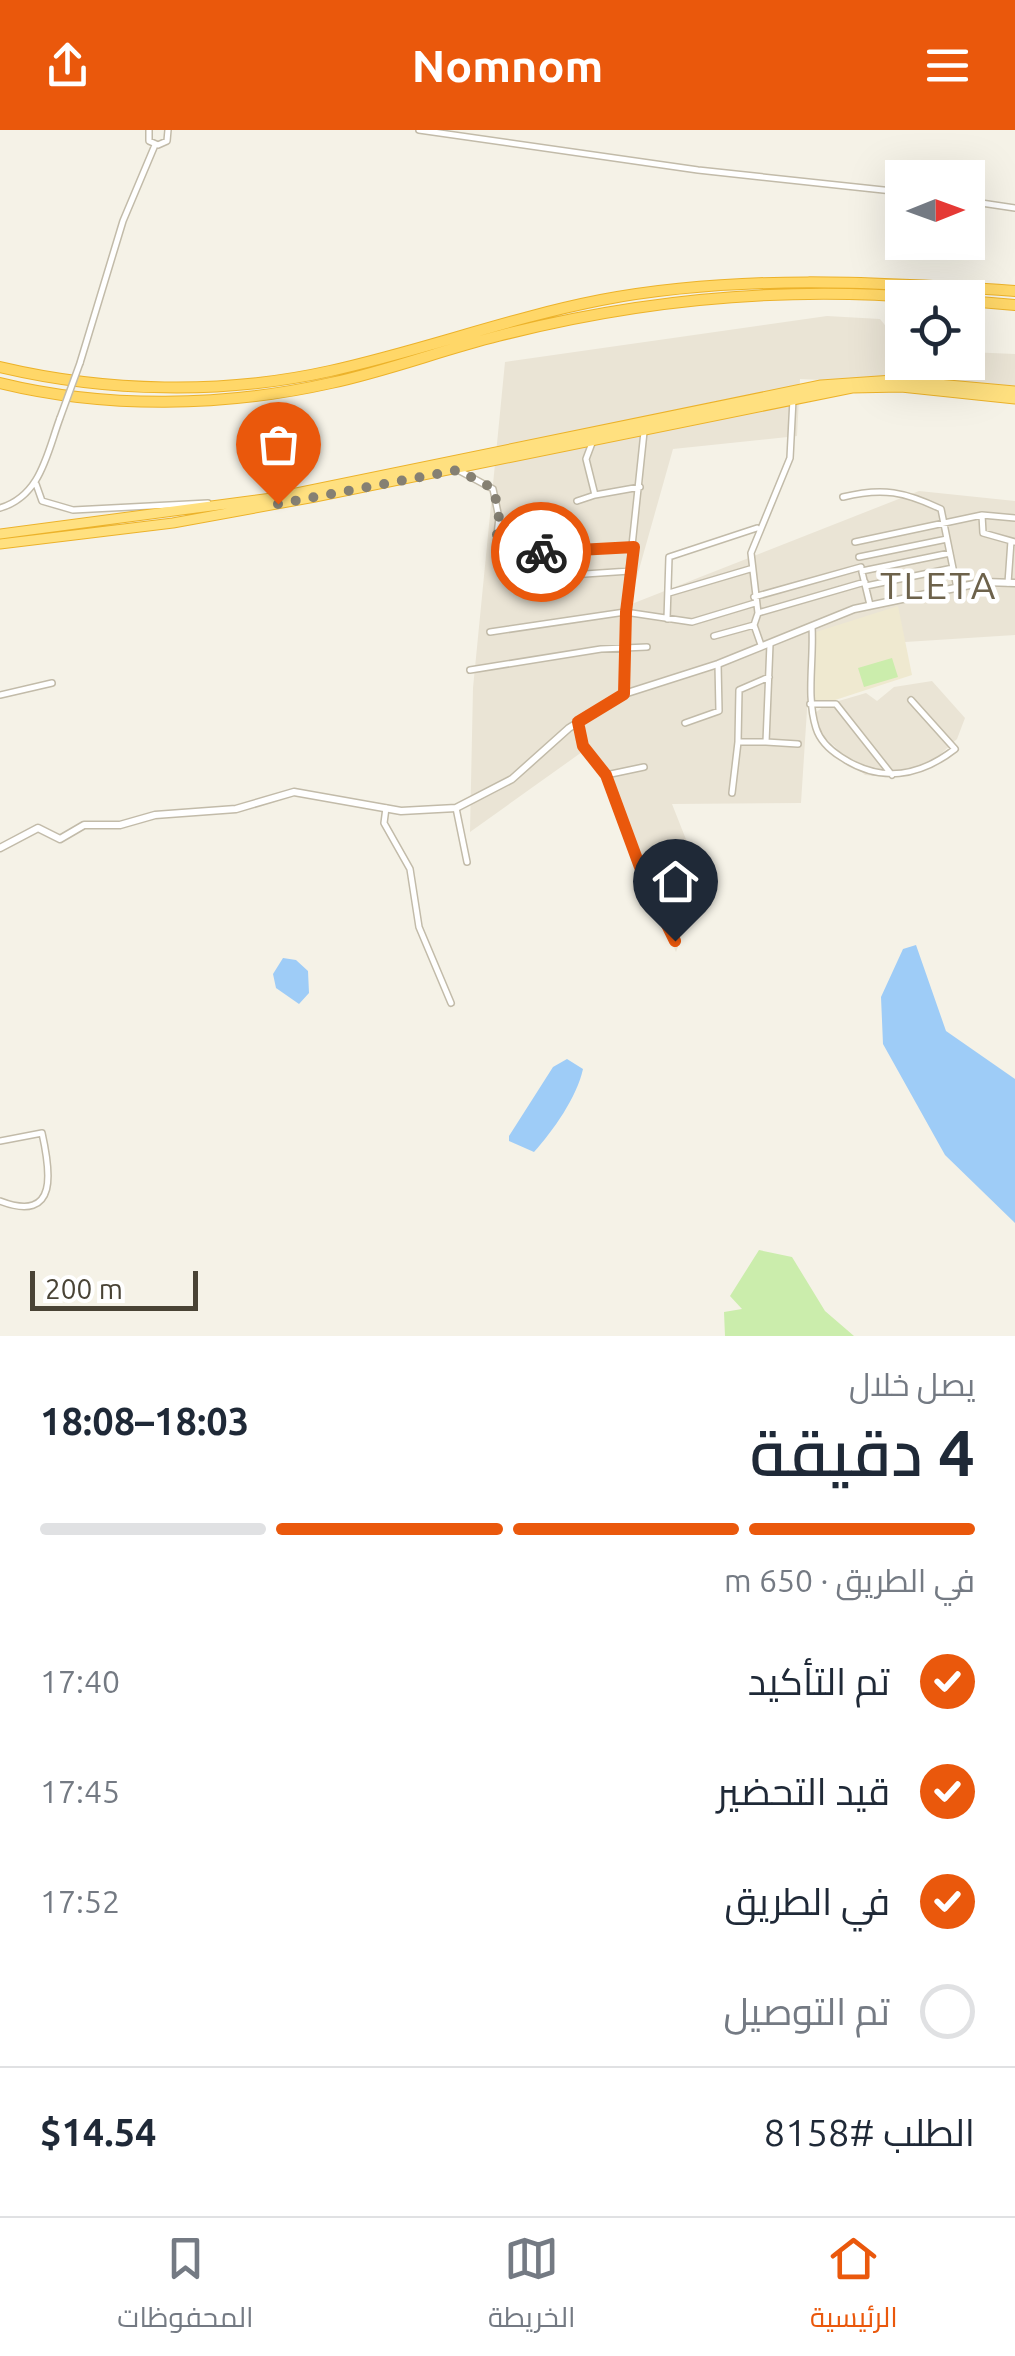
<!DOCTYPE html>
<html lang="ar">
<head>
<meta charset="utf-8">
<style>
  :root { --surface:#fff; --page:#f6f6f7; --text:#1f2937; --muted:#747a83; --line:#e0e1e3; --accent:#ea580c }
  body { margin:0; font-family:Ubuntu,Cairo,sans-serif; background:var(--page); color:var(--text); direction:rtl; height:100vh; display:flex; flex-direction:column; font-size:38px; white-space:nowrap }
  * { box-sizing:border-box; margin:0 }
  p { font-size:32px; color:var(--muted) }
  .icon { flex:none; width:55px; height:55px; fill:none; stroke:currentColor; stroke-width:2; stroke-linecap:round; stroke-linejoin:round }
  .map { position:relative; height:1206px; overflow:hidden; direction:ltr }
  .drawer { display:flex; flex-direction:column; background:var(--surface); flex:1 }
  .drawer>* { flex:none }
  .needle { width:65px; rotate:89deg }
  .fabs { position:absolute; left:885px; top:30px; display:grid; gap:20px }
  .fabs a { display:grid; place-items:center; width:100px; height:100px; border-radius:0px; background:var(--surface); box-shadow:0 10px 40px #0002; font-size:50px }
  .scale { position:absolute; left:30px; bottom:25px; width:168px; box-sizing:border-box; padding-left:10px; border:5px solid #494335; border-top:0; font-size:28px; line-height:35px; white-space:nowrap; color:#494335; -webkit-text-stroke:8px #fff; paint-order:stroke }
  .pin { position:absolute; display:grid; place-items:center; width:85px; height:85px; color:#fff; margin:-102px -42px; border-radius:50% 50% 50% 0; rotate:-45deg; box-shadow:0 0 10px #0007 }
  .pin .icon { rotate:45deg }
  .courier { position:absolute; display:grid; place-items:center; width:100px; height:100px; margin:-50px; border:8px solid #ea580c; border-radius:50%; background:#fff; color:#222; box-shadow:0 2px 12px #0007 }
  .head em { font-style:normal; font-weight:600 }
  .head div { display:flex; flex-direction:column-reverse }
  .head { display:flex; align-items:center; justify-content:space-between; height:170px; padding:0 40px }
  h1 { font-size:65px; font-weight:600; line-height:75px }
  .bar { display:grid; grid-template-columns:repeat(4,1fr); gap:15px 10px; align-content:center; height:120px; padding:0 40px }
  .bar i { height:12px; border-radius:8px; background:var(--line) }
  .bar .on { background:var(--accent) }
  .bar p { grid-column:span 4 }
  .line { display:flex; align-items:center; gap:25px; padding:0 40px; border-top:2px solid var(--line) }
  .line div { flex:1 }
  ol { padding:0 40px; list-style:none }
  li { display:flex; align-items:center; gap:30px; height:110px }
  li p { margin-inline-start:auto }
  li .icon { padding:10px; border-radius:50%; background:var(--accent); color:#fff; stroke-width:4 }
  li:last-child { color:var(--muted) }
  li i { width:55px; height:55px; border:5px solid var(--line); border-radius:50% }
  header { display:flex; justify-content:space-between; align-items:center; height:130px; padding:0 40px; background:var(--accent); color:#fff; font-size:45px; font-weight:600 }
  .tabs { display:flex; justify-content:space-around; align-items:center; height:140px; border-top:2px solid var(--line); background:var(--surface); font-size:28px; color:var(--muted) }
  .tabs a { display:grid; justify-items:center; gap:5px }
  .tabs .on { color:var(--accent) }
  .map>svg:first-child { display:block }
  .residential { fill:#eae4d5 }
  .education { fill:#efe9d0 }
  .green { fill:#cbedac }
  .water { fill:#9eccf7 }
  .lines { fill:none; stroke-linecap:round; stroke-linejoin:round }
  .minor-casing { stroke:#c2bba9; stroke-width:8 }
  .tertiary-casing { stroke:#c2bba9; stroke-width:9 }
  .trunk-casing { stroke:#ecb22a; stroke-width:11 }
  .motorway-casing { stroke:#ecb22a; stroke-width:12 }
  .minor { stroke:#fff; stroke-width:5 }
  .tertiary { stroke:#fff; stroke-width:6 }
  .trunk { stroke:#ffe07f; stroke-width:9 }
  .motorway { stroke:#ffd768; stroke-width:10 }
  .minor-bridge-casing { stroke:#c2bba9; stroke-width:8; stroke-linecap:butt }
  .minor-bridge { stroke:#fff; stroke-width:5 }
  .done { stroke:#858073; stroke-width:10; stroke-dasharray:0 18 }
  .route { stroke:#ea580c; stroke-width:12 }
  .labels { text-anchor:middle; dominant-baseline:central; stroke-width:9; stroke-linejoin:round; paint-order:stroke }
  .quarter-label { font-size:38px; letter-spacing:2.5px; fill:#6d624b; stroke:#fff }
</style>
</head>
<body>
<header><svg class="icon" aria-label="menu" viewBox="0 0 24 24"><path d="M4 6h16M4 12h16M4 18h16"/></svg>Nomnom<svg class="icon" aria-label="share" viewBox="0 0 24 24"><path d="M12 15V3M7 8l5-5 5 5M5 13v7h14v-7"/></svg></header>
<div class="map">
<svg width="1015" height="1206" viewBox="0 0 1015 1206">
  <rect width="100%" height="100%" fill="#f5f2e7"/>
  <!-- residential -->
  <path class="residential" d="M827,186L880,189L902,216V232H968V222L1015,224V259L800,249L797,306L673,319L629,475L919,361L1015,371V505L811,518L801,673L672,674L702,750L676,822L637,736L627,693L602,644L582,622L470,702L473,558L505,232Z
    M932,551L965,588L957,609L930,634L884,647L865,645L819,602L814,584L825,575L866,563L877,571L894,557Z"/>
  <!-- education -->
  <path class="education" d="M898,476L912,545L829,572L814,571L816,502Z"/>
  <!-- green -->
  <path class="green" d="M892,528L898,547L864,557L858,538Z
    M759,1120L792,1127L825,1181L854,1206H725L724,1182L742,1179L730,1166Z"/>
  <!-- water -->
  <path class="water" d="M916,815L946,901L1015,949V1093L945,1025L883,914L881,867L903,819Z
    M283,828L296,830L308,841L309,863L299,874L276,858L273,844Z
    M567,929L583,939C577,967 553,1001 534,1022L509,1011V1006L553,937Z"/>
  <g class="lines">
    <defs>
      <path id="minor" d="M149,0V11L158,15L167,11L168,0
        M419,0L698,40L902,62
        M968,71L1015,78
        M80,233L123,91L155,15
        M458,340L493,359L499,388L495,421L499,425L634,417
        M36,354L42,371L73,380L208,373
        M595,365L640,357
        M843,367C883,357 905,362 941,379L957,458
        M577,371L595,365L586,329L592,313
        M0,378C41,366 47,323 60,288
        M982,385L983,403L1015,412
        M855,412L982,385L1015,388
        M859,427L947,409
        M862,441L950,423
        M862,442L870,475
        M540,447L630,441
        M1008,453L1011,411
        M866,456L953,438
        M669,463L750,439
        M754,467L861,437
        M758,483L865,452
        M667,489L669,427L757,398
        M812,497C814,530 806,566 816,598C820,611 830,620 841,627C880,653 919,647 955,619L911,570
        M490,502L625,482L692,492L755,473
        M714,506L754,495
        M761,515L754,495L758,483L751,423L790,328L793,269
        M470,540L601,519L647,517
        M769,547L739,560L738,612H766L770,514
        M624,564L625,482L644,302
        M0,565L52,553
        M810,574H836L892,645
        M578,592L583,616L606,645L644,748L675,811
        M685,593L719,581L718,534
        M766,612L798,614
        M606,645L644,637
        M732,663L738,612
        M386,678L384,693L410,739L419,797L451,873
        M456,678L467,732
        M0,1011L42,1003C50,1039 60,1094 0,1071"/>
      <path id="tertiary" d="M0,718L38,698L60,709L84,695H120L155,685L236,679L294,662L401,681L456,678L512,649L569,598L624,564L718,534L854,479L984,452L1015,453"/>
      <path id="trunk" d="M0,404L272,368L821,255L893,250L1015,261
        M0,414L173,393L315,367L852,258L901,257L1015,269"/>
      <path id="motorway" d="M968,171L1015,175
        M0,237C106,262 223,265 330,241C421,221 509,188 601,170C739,144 876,152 1015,161
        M0,253C106,279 224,277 331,253C387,241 442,220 498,206C638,170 782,156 926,168"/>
    </defs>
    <!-- minor casing -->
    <use href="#minor" class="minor-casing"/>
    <!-- tertiary casing -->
    <use href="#tertiary" class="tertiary-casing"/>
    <!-- trunk casing -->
    <use href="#trunk" class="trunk-casing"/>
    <!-- motorway casing -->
    <use href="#motorway" class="motorway-casing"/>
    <!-- minor -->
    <use href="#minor" class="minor"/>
    <!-- tertiary -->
    <use href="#tertiary" class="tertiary"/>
    <!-- trunk -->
    <use href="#trunk" class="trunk"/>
    <!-- motorway -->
    <use href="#motorway" class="motorway"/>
    <defs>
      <path id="minor-bridge" d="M60,288L80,233"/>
    </defs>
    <!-- minor-bridge casing -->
    <use href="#minor-bridge" class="minor-bridge-casing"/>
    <!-- minor-bridge -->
    <use href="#minor-bridge" class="minor-bridge"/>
  </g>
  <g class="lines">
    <!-- done -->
    <path class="done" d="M278,374L458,340L494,359L499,388L495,421L541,422"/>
    <!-- route -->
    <path class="route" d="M541,422L634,417L626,482L624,564L578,592L583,616L606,645L644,748L675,811"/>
  </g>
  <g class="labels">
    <!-- quarter labels -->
    <g class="quarter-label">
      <text x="939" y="455">TLETA</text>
    </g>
  </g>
</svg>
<div class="fabs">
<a><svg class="needle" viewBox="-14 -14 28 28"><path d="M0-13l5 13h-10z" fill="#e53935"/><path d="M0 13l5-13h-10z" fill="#747a83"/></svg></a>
<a><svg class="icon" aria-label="locate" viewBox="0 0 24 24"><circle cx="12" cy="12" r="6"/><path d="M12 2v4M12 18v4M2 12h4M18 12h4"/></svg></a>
</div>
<div class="scale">200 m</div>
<div class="pin" style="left:278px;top:374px;background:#ea580c"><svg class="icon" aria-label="bag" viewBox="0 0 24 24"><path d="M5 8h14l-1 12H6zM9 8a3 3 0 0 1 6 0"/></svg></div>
<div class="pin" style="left:675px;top:811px;background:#1f2937"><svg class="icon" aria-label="home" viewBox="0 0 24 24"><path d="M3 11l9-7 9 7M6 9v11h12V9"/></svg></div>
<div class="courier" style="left:541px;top:422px"><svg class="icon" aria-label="bike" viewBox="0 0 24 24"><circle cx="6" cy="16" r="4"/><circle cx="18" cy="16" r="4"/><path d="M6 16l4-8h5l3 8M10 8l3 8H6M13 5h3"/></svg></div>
</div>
<section class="drawer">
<div class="head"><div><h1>4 دقيقة</h1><p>يصل خلال</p></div><em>18:03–18:08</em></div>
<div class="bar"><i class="on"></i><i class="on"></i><i class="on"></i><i></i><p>في الطريق · 650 m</p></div>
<ol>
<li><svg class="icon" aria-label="check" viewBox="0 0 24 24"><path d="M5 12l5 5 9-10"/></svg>تم التأكيد<p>17:40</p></li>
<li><svg class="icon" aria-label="check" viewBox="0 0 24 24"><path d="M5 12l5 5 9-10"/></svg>قيد التحضير<p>17:45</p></li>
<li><svg class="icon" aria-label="check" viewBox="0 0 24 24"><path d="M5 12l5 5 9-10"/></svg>في الطريق<p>17:52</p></li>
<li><i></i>تم التوصيل</li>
</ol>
<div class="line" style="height:130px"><div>الطلب #8158</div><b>$14.54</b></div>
</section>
<nav class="tabs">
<a class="on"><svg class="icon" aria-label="home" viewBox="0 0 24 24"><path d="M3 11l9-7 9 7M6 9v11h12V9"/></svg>الرئيسية</a>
<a><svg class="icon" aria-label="map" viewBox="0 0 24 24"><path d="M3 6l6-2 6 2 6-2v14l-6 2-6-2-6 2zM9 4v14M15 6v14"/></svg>الخريطة</a>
<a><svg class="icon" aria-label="saved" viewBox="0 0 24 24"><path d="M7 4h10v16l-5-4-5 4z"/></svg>المحفوظات</a>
</nav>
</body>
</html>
